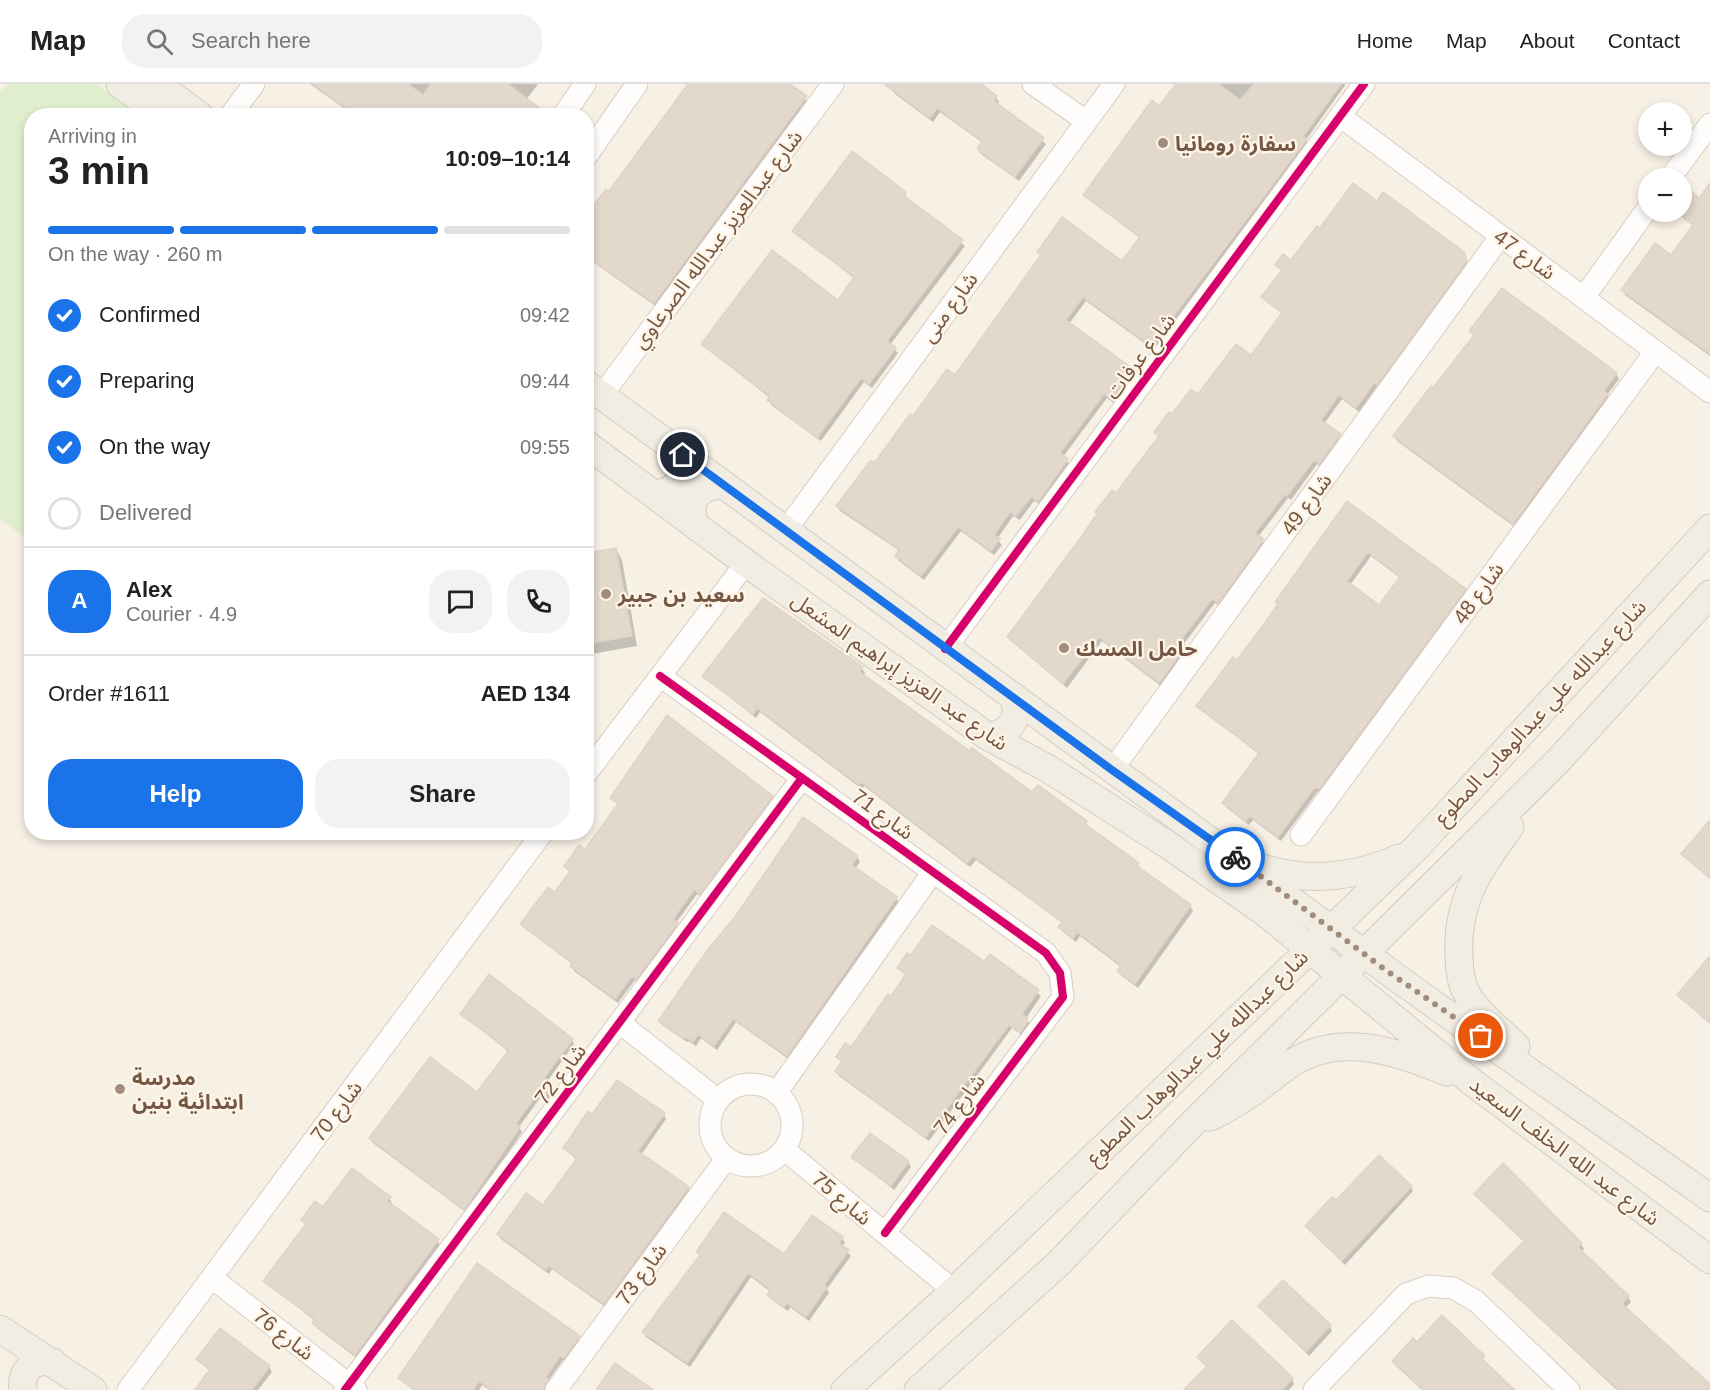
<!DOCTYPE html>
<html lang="en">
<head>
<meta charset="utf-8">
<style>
  :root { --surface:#fff; --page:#f2f2f2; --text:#222; --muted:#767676; --line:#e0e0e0; --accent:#1a73e8 }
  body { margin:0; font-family:Arial,"Noto Sans Arabic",sans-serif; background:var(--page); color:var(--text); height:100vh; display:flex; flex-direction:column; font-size:22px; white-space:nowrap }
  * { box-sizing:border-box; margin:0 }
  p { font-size:20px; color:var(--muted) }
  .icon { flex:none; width:33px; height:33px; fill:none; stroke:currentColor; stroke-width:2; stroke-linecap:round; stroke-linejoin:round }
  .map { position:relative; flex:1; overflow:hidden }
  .sheet { position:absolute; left:24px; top:24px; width:570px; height:732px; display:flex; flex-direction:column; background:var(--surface); border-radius:24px; box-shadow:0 3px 9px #0003 }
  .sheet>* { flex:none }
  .buttons { position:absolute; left:1638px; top:18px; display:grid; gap:12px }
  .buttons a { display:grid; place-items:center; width:54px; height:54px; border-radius:50%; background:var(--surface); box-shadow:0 3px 9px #0003; font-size:30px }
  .pin { position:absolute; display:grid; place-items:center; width:51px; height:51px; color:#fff; margin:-26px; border:3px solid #fff; border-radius:50%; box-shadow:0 2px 6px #0007 }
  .courier { position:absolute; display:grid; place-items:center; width:60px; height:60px; margin:-30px; border:4px solid #1a73e8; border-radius:50%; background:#fff; color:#222; box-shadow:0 2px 8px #0007 }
  .summary em { font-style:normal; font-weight:700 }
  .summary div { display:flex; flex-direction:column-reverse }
  .summary { display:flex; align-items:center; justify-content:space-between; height:102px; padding:0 24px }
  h1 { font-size:39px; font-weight:700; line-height:45px }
  .bar { display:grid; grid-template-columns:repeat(4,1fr); gap:9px 6px; align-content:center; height:72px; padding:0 24px }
  .bar i { height:8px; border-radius:4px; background:var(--line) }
  .bar .active { background:var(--accent) }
  .bar p { grid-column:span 4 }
  .line { display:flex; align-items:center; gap:15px; padding:0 24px; border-top:2px solid var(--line) }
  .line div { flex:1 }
  .round { display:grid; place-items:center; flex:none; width:63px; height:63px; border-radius:24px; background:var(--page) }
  ol { padding:0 24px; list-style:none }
  li { display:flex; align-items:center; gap:18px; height:66px }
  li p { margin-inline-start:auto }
  li .icon { padding:6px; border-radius:50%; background:var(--accent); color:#fff; stroke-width:4 }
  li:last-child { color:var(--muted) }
  li i { width:33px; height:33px; border:3px solid var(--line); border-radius:50% }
  .button { display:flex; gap:12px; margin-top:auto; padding:12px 24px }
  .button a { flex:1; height:69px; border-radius:24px; background:var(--accent); color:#fff; font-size:24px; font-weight:700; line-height:69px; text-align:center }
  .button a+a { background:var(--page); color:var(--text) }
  header { display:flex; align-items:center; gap:36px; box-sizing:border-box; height:84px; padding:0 30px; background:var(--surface); border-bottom:2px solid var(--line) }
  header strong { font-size:28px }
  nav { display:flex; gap:33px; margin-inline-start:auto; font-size:21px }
  .search { width:420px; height:54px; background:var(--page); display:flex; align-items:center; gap:15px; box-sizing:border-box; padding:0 21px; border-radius:24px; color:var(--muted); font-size:22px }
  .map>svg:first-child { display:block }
  .green { fill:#e1eece }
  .shadow { fill:#0003; fill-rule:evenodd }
  .building { fill:#e3d8cc; stroke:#e0d3c7; stroke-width:1.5; fill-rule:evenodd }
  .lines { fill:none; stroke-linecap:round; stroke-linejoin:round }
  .minor-casing { stroke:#d8cdc4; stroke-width:23 }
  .major-casing { stroke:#d5cbc2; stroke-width:29 }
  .minor { stroke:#fefdfb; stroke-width:21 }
  .major { stroke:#f2ede2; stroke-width:27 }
  .cycleway-casing { stroke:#fff5e6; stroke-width:11 }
  .cycleway { stroke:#d6006c; stroke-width:8 }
  .done { stroke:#a28d7d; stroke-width:6; stroke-dasharray:0 10.8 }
  .route { stroke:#1a73e8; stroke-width:8 }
  .poi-dot { fill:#a28d7d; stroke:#fff5e6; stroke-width:2 }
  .labels { text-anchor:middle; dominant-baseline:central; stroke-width:4.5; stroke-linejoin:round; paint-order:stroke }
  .poi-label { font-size:21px; font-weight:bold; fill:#755745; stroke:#fff5e6; text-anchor:start }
  .street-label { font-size:21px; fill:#755745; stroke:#fff5e6 }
</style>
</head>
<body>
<header>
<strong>Map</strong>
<div class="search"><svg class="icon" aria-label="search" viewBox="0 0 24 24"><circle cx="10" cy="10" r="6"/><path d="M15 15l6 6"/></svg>Search here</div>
<nav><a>Home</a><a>Map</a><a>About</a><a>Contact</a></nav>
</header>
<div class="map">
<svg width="1710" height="1306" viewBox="0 0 1710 1306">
  <rect width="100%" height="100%" fill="#f7f0e5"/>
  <!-- green -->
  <path class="green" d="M10,0H97L138,31L32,32L31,458L0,435V7Z"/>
  <!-- shadow -->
  <path class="shadow" d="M310,0H538L526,16L544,32H355Z
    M690,0H787L808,18L657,223L586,173V134L610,109Z
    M896,0H978L996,13L999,18L997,21L1046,60L1019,97L981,70L979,65L983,59L940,28L933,38L895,10L892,5Z
    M1178,0H1346L1306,56L1308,61L1154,266L1086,217L1069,240L1132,286L1135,291L1114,319L1107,314L1063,373L1070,381L1041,421L1034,417L1020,436L1013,432L997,455L1002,461L994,471L961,447L924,496L899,477L896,472L900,467L840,427L838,422L913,334L955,293L1041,173L1039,168L1123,179L1141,155L1085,111Z
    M1710,101V272L1625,211L1622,206L1671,173L1694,143L1679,129L1693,111L1699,116Z
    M905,109L907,116L965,162L890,261L898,269L872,304L864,298L821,357L771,321L770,314L702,260L838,218L855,195L794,147Z
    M1377,119L1466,175L1469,182L1380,304L1377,302L1359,328L1342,315L1324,340L1342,356L1322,384L1317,380L1291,416L1288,414L1258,453L1266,461L1221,523L1215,519L1183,561L1188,568L1162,603L1102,557L1067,604L1009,553L1159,354L1156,348L1173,332L1251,273L1283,231L1263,213L1282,188L1277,181L1291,178L1320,146Z
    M1471,248L1616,290L1619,295L1607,311L1610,316L1516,444L1397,357L1395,352L1434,306L1474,253Z
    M1348,419L1464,506L1467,511L1322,709L1318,707L1281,757L1253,736L1249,741L1227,724L1224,719L1260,671L1198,622L1237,578L1278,521L1276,518ZM1371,472L1400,494L1380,523L1350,501Z
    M616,465L622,476L637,562L586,571V470Z
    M862,584L865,589L863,592L971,670L1033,710L1086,738L1088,744L1190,822L1193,827L1138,904L1122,892L1119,887L1121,883L1080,852L1076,858L1063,848L1060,843L1063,839L976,776L970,783L864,702L862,705L760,628L756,634L704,592Z
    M772,713L774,718L703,814L697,810L676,839L679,845L639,899L635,896L618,919L574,887L573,881L522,840L555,810L571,789L566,782L585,768L619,721L612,714Z
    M1710,740V795L1683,770Z
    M857,773L860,778L855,785L896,814L899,819L790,976L736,938L717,966L701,954L696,962L688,957L687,958L662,941L660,937Z
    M990,872L1041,912L1017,948L1012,944L929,1057L839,992L837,987L842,979L838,973L851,965L906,892L899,884L984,879Z
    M1710,874V940L1679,912Z
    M462,930L572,956L574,960L547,998L555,1007L547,1017L541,1013L519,1043L522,1048L467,1129L373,1059L370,1055L478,1010L509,968Z
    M1028,937L1030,940L1022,952L1019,950Z
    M664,1030L666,1035L641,1071L688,1104L691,1109L607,1224L552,1185L549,1190L501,1155L498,1150L543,1124L577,1076L564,1064Z
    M853,1073L908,1078L911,1083L894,1106Z
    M1411,1103L1413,1107L1345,1181L1307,1142L1336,1119Z
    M1476,1110L1581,1160L1584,1165L1580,1168L1628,1213L1631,1218L1625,1224L1710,1303V1306H1617L1497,1195L1494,1190L1525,1158Z
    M389,1114L392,1119L390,1121L441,1161L358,1275L317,1244L315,1237L265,1197L305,1141L303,1136L323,1125Z
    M842,1154L845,1159L842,1163L851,1172L827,1205L829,1209L809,1237L790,1223L788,1227L772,1216L769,1211L771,1208L751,1193L690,1283L646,1253L644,1248L701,1173L698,1168L784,1172Z
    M1260,1222L1330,1242L1332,1247L1309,1272Z
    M1442,1234L1514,1306H1422L1396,1282L1394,1277L1417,1260Z
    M578,1253L581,1258L567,1278L563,1276L548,1297L550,1301L548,1306H489L482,1301L479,1306H413L399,1294Z
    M1199,1273L1292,1295L1294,1300L1289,1306H1186L1207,1284Z
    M198,1276L269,1283L272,1288L258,1306H197L210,1287Z"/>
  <!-- building -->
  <path class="building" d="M313,0H408L423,11L431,0H508L550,32H357Z
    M688,0H790L807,12L654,219L586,172V131L606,105L609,107Z
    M884,0H981L997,12L994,17L1044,54L1015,93L977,65L982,57L937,24L930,34Z
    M1176,0H1219L1240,16L1254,0H1341L1303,52L1307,55L1151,262L1083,213L1066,236L1133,285L1111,315L1104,310L1060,369L1068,375L1038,418L1031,413L1016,432L1010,428L994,451L1000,455L991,467L958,443L921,492L895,472L899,465L836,422L870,377L875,378L910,330L913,332L947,285L955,291L1041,171L1037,168L1062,133L1122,177L1140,153L1083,111L1152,16L1159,22Z
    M852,67L906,108L904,112L963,156L887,257L896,264L869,300L861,294L817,354L767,316L770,312L701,260L772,166L838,216L854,193L792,147Z
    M1353,99L1377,117L1383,108L1464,168L1467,177L1377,301L1374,299L1356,324L1339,311L1321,336L1341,350L1319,380L1314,376L1287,412L1285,410L1255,449L1264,455L1218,519L1212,515L1180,557L1186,562L1159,599L1099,553L1063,600L1007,553L1082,452L1097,430L1095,428L1112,406L1116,409L1159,352L1154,348L1169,328L1172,330L1191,305L1198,310L1236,260L1251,271L1282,229L1261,213L1282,186L1275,181L1283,170L1291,176L1317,142L1320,144Z
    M1710,99V270L1621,206L1655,159L1671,171L1693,141L1677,129L1682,128V123L1692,108L1699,114Z
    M1502,204L1617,289L1604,307L1608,310L1513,440L1393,352L1431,302L1433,304L1474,251L1469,247Z
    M1347,417L1466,505L1319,705L1315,703L1278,753L1250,732L1246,737L1222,719L1259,669L1196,622L1233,573L1237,576L1259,547L1278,520L1275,518ZM1368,468L1400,493L1379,521L1347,497Z
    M616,464L632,552L586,560V469Z
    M763,514L863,583L860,588L970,667L972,664L1032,708L1038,701L1087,737L1085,740L1139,779L1137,782L1191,821L1135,900L1117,887L1121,881L1077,848L1073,854L1058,843L1062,838L973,772L967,779L861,698L859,701L757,624L753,630L702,592Z
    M667,631L773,712L700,810L694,806L673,835L678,839L636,895L632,892L615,915L570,882L572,879L520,840L548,803L555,808L570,787L564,782L579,761L585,765L618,720L610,714Z
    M803,733L858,772L852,781L897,813L787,972L733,935L714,962L698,950L693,958L685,953L684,955L658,937L709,864L735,833Z
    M1710,736V794L1681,770Z
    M932,841L984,877L990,870L1039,906L1022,930L1028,934L1019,948L1009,941L925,1054L835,987L842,977L836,973L845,959L851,963L888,910L891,912L906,890L897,884L907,869L911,871Z
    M1710,872V939L1677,911Z
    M489,890L573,955L544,994L553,1001L544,1014L538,1009L516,1039L520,1043L464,1126L369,1054L430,973L477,1008L509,966L460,930Z
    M617,996L665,1029L638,1067L689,1103L604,1220L549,1182L546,1186L497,1150L526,1109L543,1121L577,1074L563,1064L588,1027L592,1030Z
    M870,1049L909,1077L891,1102L851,1073Z
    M1379,1071L1412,1102L1342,1177L1305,1142L1332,1113L1336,1116Z
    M1503,1079L1582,1159L1578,1163L1629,1212L1622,1220L1710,1300V1306H1619L1492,1190L1524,1157L1474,1110Z
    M352,1084L391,1113L387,1117L439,1155L355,1271L312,1239L315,1235L263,1197L306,1140L301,1136L315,1117L323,1123Z
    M724,1128L784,1170L812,1131L843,1153L839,1159L849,1166L824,1201L827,1203L806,1233L787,1219L784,1223L767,1211L771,1206L748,1189L687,1279L642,1248L700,1171L696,1168Z
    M477,1179L580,1252L564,1274L560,1272L546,1293L548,1295L543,1306H491L479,1297L473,1306H415L398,1294Z
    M1283,1196L1331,1241L1306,1268L1258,1222Z
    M1442,1231L1485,1272L1482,1275L1515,1306H1423L1392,1277L1413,1254L1417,1258Z
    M1232,1236L1293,1294L1282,1306H1184L1207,1282L1197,1273Z
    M220,1244L270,1282L252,1306H195L210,1285L196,1275Z
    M615,1279L653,1306H596Z"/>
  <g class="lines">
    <defs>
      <path id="minor" d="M1033,0L1086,37
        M230,32L254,0
        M563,32L585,0
        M1340,32L1710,308
        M586,73L637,0
        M1670,94L1710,40
        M1584,213L1648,124
        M602,311L833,0
        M786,446L1114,0
        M945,565L1364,0
        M660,592L1046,869L1060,889L1063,913L885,1149
        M1112,686L1500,153
        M586,690L746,479
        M1301,751L1655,268
        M620,939L718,1016
        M710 1041a41 41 0 1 1 82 0a41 41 0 1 1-82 0Z
        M777,1008L933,788
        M785,1066L954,1207
        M212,1194L356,1306
        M128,1306L543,748
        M345,1306L802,694
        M556,1306L726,1075
        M1314,1306L1406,1210L1428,1202L1453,1204L1476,1217L1569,1306"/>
      <path id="major" d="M120,0L164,32
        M157,0L200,32
        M586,300C852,495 1119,690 1385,885C1491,963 1602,1037 1710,1114
        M586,360L746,479L987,652L1047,684L1168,761L1263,827L1472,998L1710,1176
        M654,410C676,408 687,393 683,371
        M697,443C684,419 699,399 725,402
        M987,652C1009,651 1021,635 1014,613
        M1510,743C1479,786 1456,817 1459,872C1459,885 1461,900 1468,912C1477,928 1502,948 1516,962
        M1259,783C1307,799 1353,794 1399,774
        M1210,1033C1240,1019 1260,1003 1286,983C1337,946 1395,967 1447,988
        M0,1245L93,1306
        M23,1306C20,1286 33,1275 53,1278
        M845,1306L954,1207L1416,764L1710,444
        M918,1306L1058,1180L1190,1042L1557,678L1710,510"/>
    </defs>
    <!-- minor casing -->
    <use href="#minor" class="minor-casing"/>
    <!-- major casing -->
    <use href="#major" class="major-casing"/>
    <!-- minor -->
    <use href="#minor" class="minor"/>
    <!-- major -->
    <use href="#major" class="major"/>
    <defs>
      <path id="cycleway" d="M945,565L1364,0
        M660,592L1046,869L1060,889L1063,913L885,1149
        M345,1306L802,694"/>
    </defs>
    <!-- cycleway casing -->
    <use href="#cycleway" class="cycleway-casing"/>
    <!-- cycleway -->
    <use href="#cycleway" class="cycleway"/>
  </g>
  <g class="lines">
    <!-- done -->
    <path class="done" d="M1235,773L1387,887L1481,952"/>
    <!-- route -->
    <path class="route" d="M683,371L1112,686L1235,773"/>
  </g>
  <!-- markers -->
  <g class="poi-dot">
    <circle cx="1163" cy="59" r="6"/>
    <circle cx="606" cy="510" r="6"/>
    <circle cx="1064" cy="564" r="6"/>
    <circle cx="120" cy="1005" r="6"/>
  </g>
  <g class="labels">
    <!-- poi labels -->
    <g class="poi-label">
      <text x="1175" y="59">سفارة رومانيا</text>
      <text x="618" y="510">سعيد بن جبير</text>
      <text x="1076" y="564">حامل المسك</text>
      <text x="132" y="993">مدرسة<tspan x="132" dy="24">ابتدائية بنين</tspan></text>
    </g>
    <!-- street labels -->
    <g class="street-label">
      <text transform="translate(717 155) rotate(-53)">شارع عبدالعزيز عبدالله الصرعاوي</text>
      <text transform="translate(1525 170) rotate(36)">شارع 47</text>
      <text transform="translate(949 223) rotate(-54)">شارع منى</text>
      <text transform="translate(1140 272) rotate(-53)">شارع عرفات</text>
      <text transform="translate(1306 420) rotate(-54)">شارع 49</text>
      <text transform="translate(1478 509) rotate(-54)">شارع 48</text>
      <text transform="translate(900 587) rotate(35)">شارع عبد العزيز إبراهيم المشعل</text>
      <text transform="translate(1540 628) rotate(-47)">شارع عبدالله علي عبدالوهاب المطوع</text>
      <text transform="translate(883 730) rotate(36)">شارع 71</text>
      <text transform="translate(1197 973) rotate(-44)">شارع عبدالله علي عبدالوهاب المطوع</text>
      <text transform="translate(560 990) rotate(-53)">شارع 72</text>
      <text transform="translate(959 1020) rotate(-53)">شارع 74</text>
      <text transform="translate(336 1027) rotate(-53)">شارع 70</text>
      <text transform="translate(1565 1067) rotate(37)">شارع عبد الله الخلف السعيد</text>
      <text transform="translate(842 1114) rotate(40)">شارع 75</text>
      <text transform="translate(641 1190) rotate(-54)">شارع 73</text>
      <text transform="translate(284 1250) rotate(38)">شارع 76</text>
    </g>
  </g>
</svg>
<div class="buttons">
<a>+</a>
<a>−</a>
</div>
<div class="pin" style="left:1481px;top:952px;background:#ea580c"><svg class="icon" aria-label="bag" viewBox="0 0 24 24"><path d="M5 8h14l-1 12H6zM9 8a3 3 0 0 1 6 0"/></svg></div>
<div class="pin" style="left:683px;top:371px;background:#1f2937"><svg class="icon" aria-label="home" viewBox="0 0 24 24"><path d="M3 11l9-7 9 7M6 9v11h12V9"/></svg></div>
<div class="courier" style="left:1235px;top:773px"><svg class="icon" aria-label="bike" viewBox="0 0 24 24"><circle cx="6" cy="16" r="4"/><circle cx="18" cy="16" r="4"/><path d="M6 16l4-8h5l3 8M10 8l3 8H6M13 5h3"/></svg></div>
<section class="sheet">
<div class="summary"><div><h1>3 min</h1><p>Arriving in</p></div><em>10:09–10:14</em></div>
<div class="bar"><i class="active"></i><i class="active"></i><i class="active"></i><i></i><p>On the way · 260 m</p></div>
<ol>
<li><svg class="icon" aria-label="check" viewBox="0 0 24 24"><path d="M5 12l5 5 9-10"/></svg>Confirmed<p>09:42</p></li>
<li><svg class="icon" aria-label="check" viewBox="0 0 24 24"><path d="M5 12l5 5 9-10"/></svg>Preparing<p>09:44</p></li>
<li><svg class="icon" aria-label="check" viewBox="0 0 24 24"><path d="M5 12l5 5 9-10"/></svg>On the way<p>09:55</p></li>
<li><i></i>Delivered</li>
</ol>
<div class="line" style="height:108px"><b class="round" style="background:var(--accent);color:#fff">A</b><div><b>Alex</b><p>Courier · 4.9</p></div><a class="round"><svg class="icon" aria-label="chat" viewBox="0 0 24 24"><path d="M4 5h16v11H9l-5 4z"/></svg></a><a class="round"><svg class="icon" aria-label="phone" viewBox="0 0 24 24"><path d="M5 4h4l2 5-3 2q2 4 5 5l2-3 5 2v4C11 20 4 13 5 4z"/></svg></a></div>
<div class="line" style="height:78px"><div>Order #1611</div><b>AED 134</b></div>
<div class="button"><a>Help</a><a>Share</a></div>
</section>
</div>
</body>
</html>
